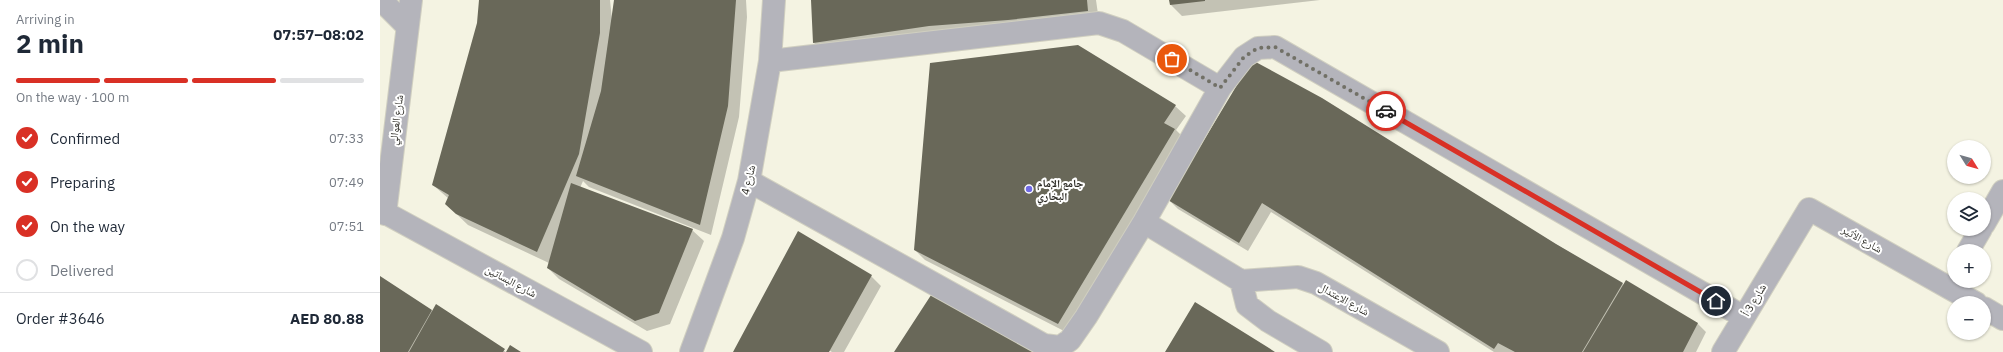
<!DOCTYPE html>
<html lang="en">
<head>
<meta charset="utf-8">
<style>
  :root { --surface:#fff; --page:#f2f2f3; --text:#1f2937; --muted:#747a83; --line:#e0e1e3; --accent:#d93025 }
  body { margin:0; font-family:"IBM Plex Sans","Noto Naskh Arabic",sans-serif; background:var(--page); color:var(--text); height:100vh; display:flex; flex-direction:column; font-size:15px; white-space:nowrap }
  * { box-sizing:border-box; margin:0 }
  p { font-size:13px; color:var(--muted) }
  .icon { flex:none; width:22px; height:22px; fill:none; stroke:currentColor; stroke-width:2; stroke-linecap:round; stroke-linejoin:round }
  .map { position:relative; flex:1; overflow:hidden }
  .drawer { display:flex; flex-direction:column; background:var(--surface); width:380px }
  .drawer>* { flex:none }
  .needle { width:26px; rotate:127deg }
  .fabs { position:absolute; left:1567px; top:140px; display:grid; gap:8px }
  .fabs a { display:grid; place-items:center; width:44px; height:44px; border-radius:50%; background:var(--surface); box-shadow:0 1px 3px #0004; font-size:20px }
  .pin { position:absolute; display:grid; place-items:center; width:34px; height:34px; color:#fff; margin:-17px; border:2px solid #fff; border-radius:50%; box-shadow:0 1px 4px #0007 }
  .courier { position:absolute; display:grid; place-items:center; width:40px; height:40px; margin:-20px; border:3px solid #d93025; border-radius:50%; background:#fff; color:#222; box-shadow:0 1px 5px #0007 }
  .head em { font-style:normal; font-weight:800 }
  .head div { display:flex; flex-direction:column-reverse }
  .head { display:flex; align-items:center; justify-content:space-between; height:68px; padding:0 16px }
  h1 { font-size:26px; font-weight:800; line-height:30px }
  .bar { display:grid; grid-template-columns:repeat(4,1fr); gap:6px 4px; align-content:center; height:48px; padding:0 16px }
  .bar i { height:5px; border-radius:3px; background:var(--line) }
  .bar .on { background:var(--accent) }
  .bar p { grid-column:span 4 }
  .line { display:flex; align-items:center; gap:10px; padding:0 16px; border-top:1px solid var(--line) }
  .line div { flex:1 }
  ol { padding:0 16px; list-style:none }
  li { display:flex; align-items:center; gap:12px; height:44px }
  li p { margin-inline-start:auto }
  li .icon { padding:4px; border-radius:50%; background:var(--accent); color:#fff; stroke-width:4 }
  li:last-child { color:var(--muted) }
  li i { width:22px; height:22px; border:2px solid var(--line); border-radius:50% }
  main { display:flex; flex:1; min-height:0 }
  .map>svg:first-child { display:block }
  .shadow { fill:#0003 }
  .building { fill:#696859 }
  .lines { fill:none; stroke-linecap:round; stroke-linejoin:round }
  .street-casing { stroke:#d0cfc0; stroke-width:24 }
  .street { stroke:#b4b4bb; stroke-width:22 }
  .done { stroke:#717066; stroke-width:4; stroke-dasharray:0 7.2 }
  .route { stroke:#d93025; stroke-width:5 }
  .poi-dot { fill:#706ae5; stroke:#fff; stroke-width:1.5 }
  .labels { text-anchor:middle; dominant-baseline:central; stroke-width:4; stroke-linejoin:round; paint-order:stroke }
  .street-label { font-size:11px; fill:#2b2a24; stroke:#fff }
  .poi-label { font-size:11px; font-weight:bold; fill:#2b2a24; stroke:#fff; text-anchor:start }
</style>
</head>
<body>
<main>
<section class="drawer">
<div class="head"><div><h1>2 min</h1><p>Arriving in</p></div><em>07:57–08:02</em></div>
<div class="bar"><i class="on"></i><i class="on"></i><i class="on"></i><i></i><p>On the way · 100 m</p></div>
<ol>
<li><svg class="icon" aria-label="check" viewBox="0 0 24 24"><path d="M5 12l5 5 9-10"/></svg>Confirmed<p>07:33</p></li>
<li><svg class="icon" aria-label="check" viewBox="0 0 24 24"><path d="M5 12l5 5 9-10"/></svg>Preparing<p>07:49</p></li>
<li><svg class="icon" aria-label="check" viewBox="0 0 24 24"><path d="M5 12l5 5 9-10"/></svg>On the way<p>07:51</p></li>
<li><i></i>Delivered</li>
</ol>
<div class="line" style="height:52px"><div>Order #3646</div><b>AED 80.88</b></div>
</section>
<div class="map">
<svg width="1623" height="352" viewBox="0 0 1623 352">
  <rect width="100%" height="100%" fill="#f4f3e2"/>
  <!-- shadow -->
  <path class="shadow" d="M100,0H230L232,20L235,0H366L367,17L359,117L331,235L209,187L203,181L200,188L312,230L324,241L290,324L267,331L179,279L168,268L169,263L88,225L66,204L69,199L53,185L98,23Z
    M432,0H716L719,21L446,54L434,43Z
    M790,0H940L802,16L791,5Z
    M872,62L1244,285L1317,323L1326,332L1316,352H1114L891,212L868,251L798,209L789,200Z
    M795,106L806,116L796,130L805,139L688,333L545,260L535,250Z
    M419,233L491,276L501,286L464,352H452L388,313V316L449,352H354Z
    M0,278L53,312L126,352H0Z"/>
  <!-- building -->
  <path class="building" d="M99,0H220V33L199,154L157,252L76,214L65,204L69,195L52,185L97,23Z
    M234,0H356L348,106L320,225L196,176L221,91Z
    M431,0H707L708,11L628,20L549,26L433,43Z
    M789,0H825V1L790,5Z
    M698,45L796,105L784,123L795,129L678,324L534,250L550,63Z
    M872,60L942,98L1176,244L1243,283L1202,352H1135L1118,343L1114,349L882,203L859,243L788,200Z
    M191,183L313,229L279,313L255,321L167,268Z
    M418,231L492,275L449,352H353Z
    M0,276L52,310L28,352H0Z
    M1246,280L1318,323L1303,352H1203Z
    M555,289L661,352H514Z
    M815,302L889,348L895,352H785Z
    M56,304L125,349L123,352H29Z
    M130,345L141,352H126Z"/>
  <g class="lines">
    <defs>
      <path id="street" d="M1,0L27,26
        M390,61L719,23L743,31L840,88
        M369,181L664,345L680,347L690,340L706,317L764,222L840,88L864,57L878,48L895,47L1364,317
        M0,210L261,352
        M5,214L31,0
        M764,222L861,281L918,277L936,283L1058,352
        M1604,224L1623,191
        M1588,251L1601,229
        M861,281L867,305L888,321L941,352
        M1604,308L1623,319
        M311,352L353,238L369,181L390,61L394,0
        M1343,352L1429,209L1596,303"/>
    </defs>
    <!-- street casing -->
    <use href="#street" class="street-casing"/>
    <!-- street -->
    <use href="#street" class="street"/>
  </g>
  <g class="lines">
    <!-- done -->
    <path class="done" d="M792,59L840,88L864,57L878,48L895,47L1006,111"/>
    <!-- route -->
    <path class="route" d="M1006,111L1336,301"/>
  </g>
  <!-- markers -->
  <circle class="poi-dot" cx="649" cy="189" r="4"/>
  <g class="labels">
    <!-- street labels -->
    <g class="street-label">
      <text transform="translate(16 120) rotate(-83)">شارع العوالي</text>
      <text transform="translate(368 180) rotate(-77)">شارع 4</text>
      <text transform="translate(1482 239) rotate(29)">شارع الأثير</text>
      <text transform="translate(131 281) rotate(28)">شارع البساتين</text>
      <text transform="translate(964 299) rotate(29)">شارع الإعتدال</text>
      <text transform="translate(1374 300) rotate(-59)">شارع 3 أ</text>
    </g>
    <!-- poi labels -->
    <g class="poi-label">
      <text x="657" y="183">جامع الإمام<tspan x="657" dy="13">البخاري</tspan></text>
    </g>
  </g>
</svg>
<div class="fabs">
<a><svg class="needle" viewBox="-14 -14 28 28"><path d="M0-13l5 13h-10z" fill="#e53935"/><path d="M0 13l5-13h-10z" fill="#747a83"/></svg></a>
<a><svg class="icon" aria-label="layers" viewBox="0 0 24 24"><path d="M12 4l9 5-9 5-9-5zM3 14l9 5 9-5"/></svg></a>
<a>+</a>
<a>−</a>
</div>
<div class="pin" style="left:792px;top:59px;background:#ea580c"><svg class="icon" aria-label="bag" viewBox="0 0 24 24"><path d="M5 8h14l-1 12H6zM9 8a3 3 0 0 1 6 0"/></svg></div>
<div class="pin" style="left:1336px;top:301px;background:#1f2937"><svg class="icon" aria-label="home" viewBox="0 0 24 24"><path d="M3 11l9-7 9 7M6 9v11h12V9"/></svg></div>
<div class="courier" style="left:1006px;top:111px"><svg class="icon" aria-label="car" viewBox="0 0 24 24"><path d="M5 17H2v-5l4-1 3-4h7l3 4 3 1v5h-3M9 17h6M6 11h13"/><circle cx="7" cy="17" r="2"/><circle cx="17" cy="17" r="2"/></svg></div>
</div>
</main>
</body>
</html>
